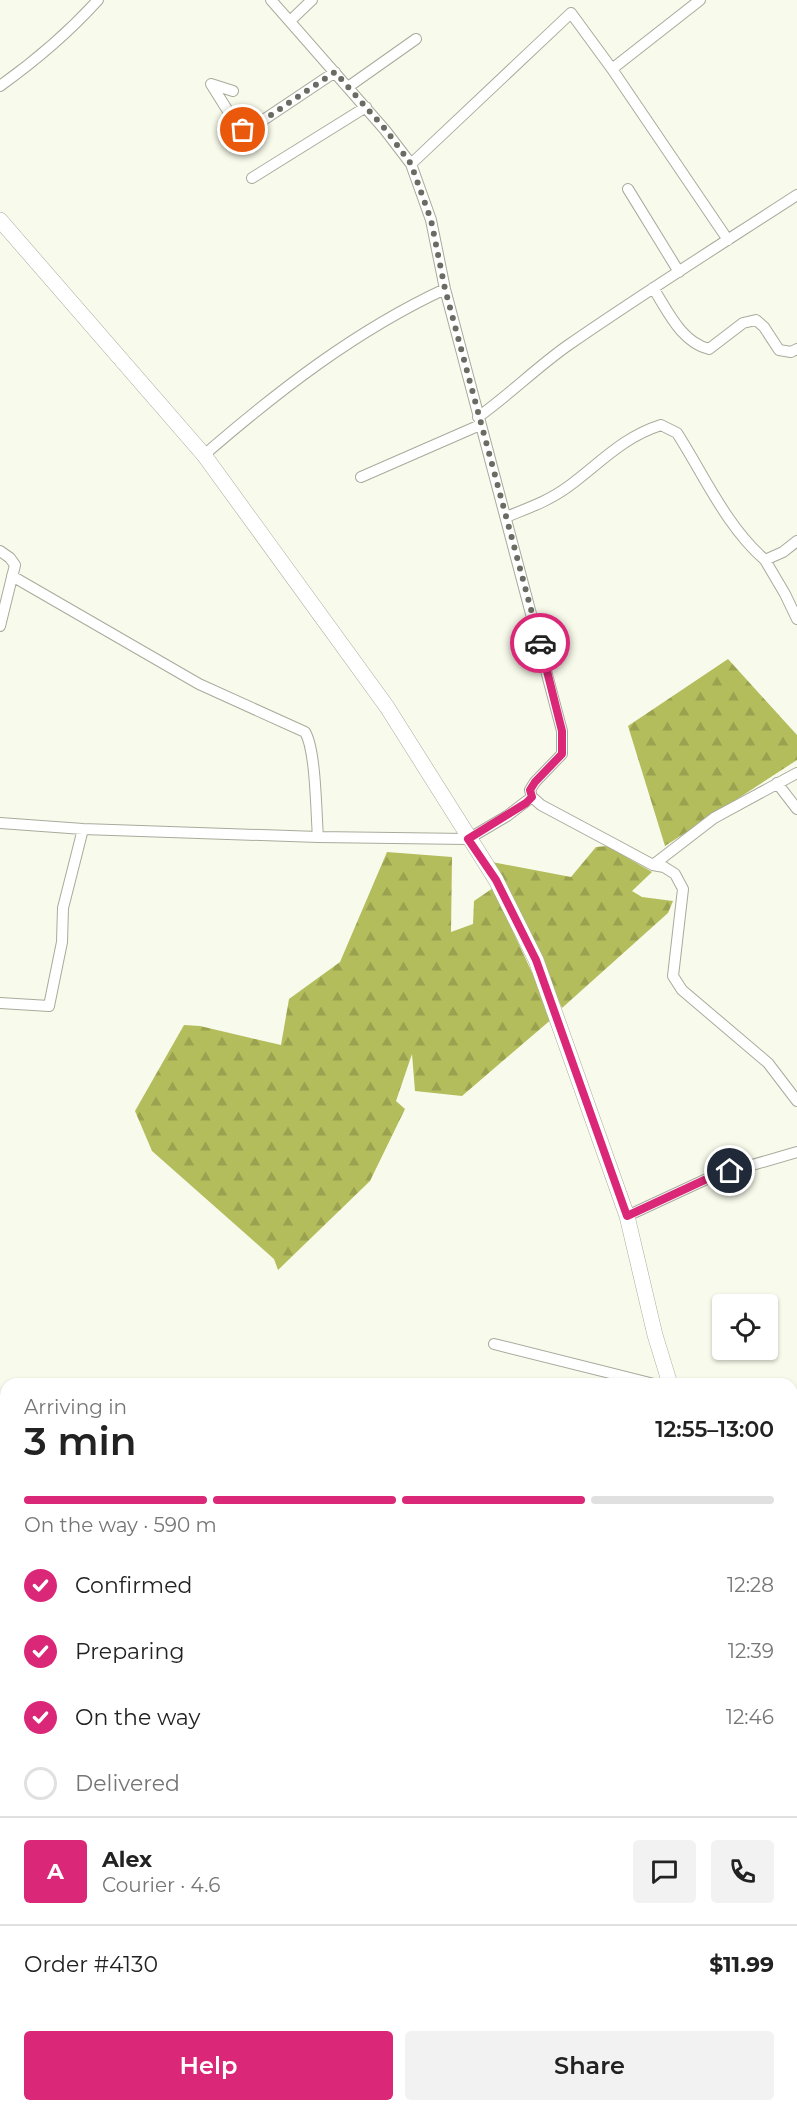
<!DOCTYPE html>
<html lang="en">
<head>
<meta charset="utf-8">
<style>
  :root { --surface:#fff; --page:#f2f2f2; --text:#222; --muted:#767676; --line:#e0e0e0; --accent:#db2777 }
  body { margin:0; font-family:Montserrat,sans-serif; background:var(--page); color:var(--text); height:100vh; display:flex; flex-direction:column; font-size:22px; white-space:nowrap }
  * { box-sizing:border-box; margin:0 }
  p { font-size:20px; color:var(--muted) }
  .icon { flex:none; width:33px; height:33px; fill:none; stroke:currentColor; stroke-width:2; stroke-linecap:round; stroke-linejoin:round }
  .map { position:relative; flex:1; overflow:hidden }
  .drawer { position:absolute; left:0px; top:1378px; width:798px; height:734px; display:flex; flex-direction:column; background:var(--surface); border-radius:18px 18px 0 0; box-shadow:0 2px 4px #0004 }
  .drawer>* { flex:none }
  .fabs { position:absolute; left:712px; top:1294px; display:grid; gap:12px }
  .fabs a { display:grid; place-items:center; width:66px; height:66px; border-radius:6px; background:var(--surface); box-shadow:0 2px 4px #0004; font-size:30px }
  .pin { position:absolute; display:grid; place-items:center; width:51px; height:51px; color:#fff; margin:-26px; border:3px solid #fff; border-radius:50%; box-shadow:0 2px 6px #0007 }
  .courier { position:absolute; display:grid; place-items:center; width:60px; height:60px; margin:-30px; border:4px solid #db2777; border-radius:50%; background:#fff; color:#222; box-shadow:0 2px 8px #0007 }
  .summary em { font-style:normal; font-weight:600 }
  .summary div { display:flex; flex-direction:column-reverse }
  .summary { display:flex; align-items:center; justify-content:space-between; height:102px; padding:0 24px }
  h1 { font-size:39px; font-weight:600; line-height:45px }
  .bar { display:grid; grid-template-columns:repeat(4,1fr); gap:9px 6px; align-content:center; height:72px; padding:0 24px }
  .bar i { height:8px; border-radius:4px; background:var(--line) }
  .bar .on { background:var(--accent) }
  .bar p { grid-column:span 4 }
  .line { display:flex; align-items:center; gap:15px; padding:0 24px; border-top:2px solid var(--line) }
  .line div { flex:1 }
  .round { display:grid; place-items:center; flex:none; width:63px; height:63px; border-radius:6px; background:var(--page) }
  ol { padding:0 24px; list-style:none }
  li { display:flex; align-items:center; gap:18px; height:66px }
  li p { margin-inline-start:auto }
  li .icon { padding:6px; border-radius:50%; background:var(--accent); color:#fff; stroke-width:4 }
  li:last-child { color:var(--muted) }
  li i { width:33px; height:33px; border:3px solid var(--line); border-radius:50% }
  .cta { display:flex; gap:12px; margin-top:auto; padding:12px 24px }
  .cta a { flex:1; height:69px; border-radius:6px; background:var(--accent); color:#fff; font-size:24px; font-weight:600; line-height:69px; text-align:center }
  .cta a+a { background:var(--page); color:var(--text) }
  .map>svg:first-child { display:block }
  .forest { fill:url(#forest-firs) }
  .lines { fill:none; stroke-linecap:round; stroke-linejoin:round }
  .street-casing { stroke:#a8ab9c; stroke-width:12 }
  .secondary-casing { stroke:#a8ab9c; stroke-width:16 }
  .street { stroke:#fff; stroke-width:10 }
  .secondary { stroke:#fff; stroke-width:15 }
  .done { stroke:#6a6b62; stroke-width:6; stroke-dasharray:0 10.8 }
  .route { stroke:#db2777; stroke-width:8 }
</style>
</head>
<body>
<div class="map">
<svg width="797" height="2111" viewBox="0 0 797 2111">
  <defs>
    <pattern id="forest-firs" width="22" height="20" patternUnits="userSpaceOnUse" patternTransform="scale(1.5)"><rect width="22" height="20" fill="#b3bd5c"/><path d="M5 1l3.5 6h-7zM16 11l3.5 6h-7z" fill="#9aa24f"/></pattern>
  </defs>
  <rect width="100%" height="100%" fill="#f8fbeb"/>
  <!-- forest -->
  <path class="forest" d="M728,659L797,735V760L665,846L628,726Z
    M607,846L652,872L632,891L642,897L673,901L668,913L562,1008L492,862L571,877L596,847Z
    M387,852L452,857L451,932L473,924L474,901L493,888L553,1018L462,1096L415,1091L412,1054L396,1101L405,1109L370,1181L278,1270L274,1259L152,1151L135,1111L184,1025L200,1026L281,1045L289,999L340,962Z"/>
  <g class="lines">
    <defs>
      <path id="street" d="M271,0L385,130L411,164
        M290,21L312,0
        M612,69L700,0
        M0,86C35,61 69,32 98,0
        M348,87L416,39
        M233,91L211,84L238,127L243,130L250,129L335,72
        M252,178L366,107
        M628,189L679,272
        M728,240L612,69L571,13L411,164L431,220L445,289L562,731V754L535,782L530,790L532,797L541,805L614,844L653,865L664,867L675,874L683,889L673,976L682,990L768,1063L797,1101
        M653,288C668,311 681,342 709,349L743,323L756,320L764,327L779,350L791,352L797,349
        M478,417C509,395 536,368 567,346C642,294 720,245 797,195
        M204,455C278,391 355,331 445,289
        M361,477L480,425
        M506,517C528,508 549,501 569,486C600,463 623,437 661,425L677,433C704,475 726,526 765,560L783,552L797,541
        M0,551L10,558L15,565L0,626
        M765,560L785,594L797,619
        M12,576L199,684L305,732C316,750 316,813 318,837
        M777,783L797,809
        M0,823L83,829L318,837L468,839L507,816L532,797
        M653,865L714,818L797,773
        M0,1003L49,1006L62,942L63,908L83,829
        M627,1216L711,1177L797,1152
        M494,1344L654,1384
        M792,1425L797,1427
        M792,1627H797
        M792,1797L797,1795
        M0,1844L6,1842
        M0,1963L6,1960
        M0,2078L6,2085
        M23,2106L27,2111
        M493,2106V2111
        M640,2106L646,2111
        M590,2111L591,2106"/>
      <path id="secondary" d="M0,220L204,455L387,707L496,880L536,960L627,1216L655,1335L670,1384
        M792,1766L797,1779"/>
    </defs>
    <!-- street casing -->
    <use href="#street" class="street-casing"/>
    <!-- secondary casing -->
    <use href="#secondary" class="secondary-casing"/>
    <!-- street -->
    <use href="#street" class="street"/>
    <!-- secondary -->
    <use href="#secondary" class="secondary"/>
  </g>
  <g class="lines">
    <!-- done -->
    <path class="done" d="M243,130L250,129L335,72L386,130L411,164L431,220L445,289L540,643"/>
    <!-- route -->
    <path class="route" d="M540,643L562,731V754L535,782L530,790L532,797L526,803L468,839L496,880L536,960L627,1216L711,1177L730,1171"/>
  </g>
</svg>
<div class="fabs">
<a><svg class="icon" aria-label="locate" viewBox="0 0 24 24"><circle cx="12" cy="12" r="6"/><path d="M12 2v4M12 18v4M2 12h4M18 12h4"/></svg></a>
</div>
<div class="pin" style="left:243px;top:130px;background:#ea580c"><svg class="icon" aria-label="bag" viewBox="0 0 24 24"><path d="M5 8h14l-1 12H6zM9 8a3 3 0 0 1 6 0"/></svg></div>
<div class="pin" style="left:730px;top:1171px;background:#1f2937"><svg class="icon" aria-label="home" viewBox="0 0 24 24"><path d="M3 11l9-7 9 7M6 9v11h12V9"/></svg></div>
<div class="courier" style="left:540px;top:643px"><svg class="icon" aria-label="car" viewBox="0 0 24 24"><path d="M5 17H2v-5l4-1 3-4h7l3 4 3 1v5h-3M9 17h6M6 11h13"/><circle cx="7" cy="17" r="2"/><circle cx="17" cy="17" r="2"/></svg></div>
<section class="drawer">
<div class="summary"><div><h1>3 min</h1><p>Arriving in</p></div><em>12:55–13:00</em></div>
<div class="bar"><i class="on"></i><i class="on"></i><i class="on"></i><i></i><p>On the way · 590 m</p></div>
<ol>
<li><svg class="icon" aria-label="check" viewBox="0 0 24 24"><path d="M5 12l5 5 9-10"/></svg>Confirmed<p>12:28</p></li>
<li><svg class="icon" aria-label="check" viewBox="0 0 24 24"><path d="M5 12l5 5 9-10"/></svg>Preparing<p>12:39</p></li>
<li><svg class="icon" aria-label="check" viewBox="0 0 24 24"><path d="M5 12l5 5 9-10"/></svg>On the way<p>12:46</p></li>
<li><i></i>Delivered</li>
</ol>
<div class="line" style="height:108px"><b class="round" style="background:var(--accent);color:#fff">A</b><div><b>Alex</b><p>Courier · 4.6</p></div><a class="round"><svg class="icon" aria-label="chat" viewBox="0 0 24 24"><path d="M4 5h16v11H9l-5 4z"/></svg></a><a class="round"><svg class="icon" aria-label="phone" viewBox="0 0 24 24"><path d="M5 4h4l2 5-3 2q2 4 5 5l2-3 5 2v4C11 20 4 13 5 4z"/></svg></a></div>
<div class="line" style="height:78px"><div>Order #4130</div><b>$11.99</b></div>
<div class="cta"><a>Help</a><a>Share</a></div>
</section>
</div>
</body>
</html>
